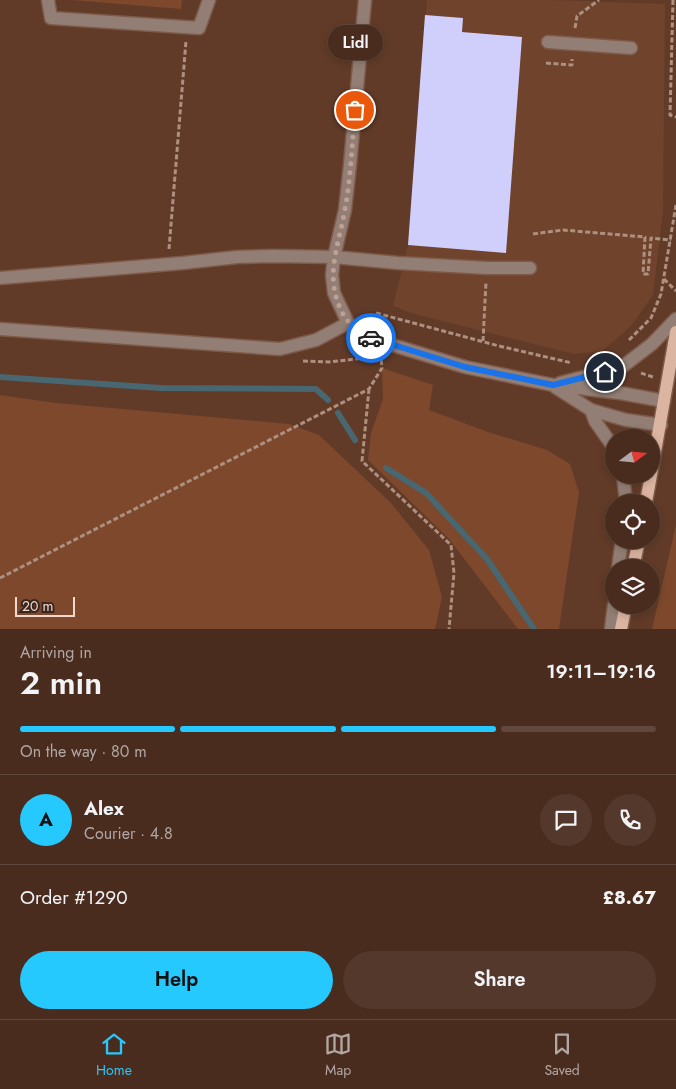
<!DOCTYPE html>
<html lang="en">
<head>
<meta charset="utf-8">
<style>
  :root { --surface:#492c1e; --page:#53382b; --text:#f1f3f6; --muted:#b1a7a4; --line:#61483c; --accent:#26c9fe }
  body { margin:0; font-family:Jost,sans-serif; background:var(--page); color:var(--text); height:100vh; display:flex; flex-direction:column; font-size:19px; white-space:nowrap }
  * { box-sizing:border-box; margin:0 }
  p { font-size:16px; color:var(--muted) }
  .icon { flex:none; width:28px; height:28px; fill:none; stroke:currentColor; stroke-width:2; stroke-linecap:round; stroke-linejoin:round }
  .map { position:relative; height:629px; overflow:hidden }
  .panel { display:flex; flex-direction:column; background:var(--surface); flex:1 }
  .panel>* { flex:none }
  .needle { width:32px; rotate:74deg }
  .fabs { position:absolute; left:605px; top:429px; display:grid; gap:10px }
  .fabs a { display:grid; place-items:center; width:55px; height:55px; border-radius:50%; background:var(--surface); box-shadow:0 2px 8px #0003,0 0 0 1px var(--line); font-size:25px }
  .scale { position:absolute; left:15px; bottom:12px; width:60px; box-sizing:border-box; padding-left:5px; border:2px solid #f0d8cd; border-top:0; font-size:14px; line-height:18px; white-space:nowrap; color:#f0d8cd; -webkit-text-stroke:4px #39271f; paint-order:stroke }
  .pin { position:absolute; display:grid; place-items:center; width:42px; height:42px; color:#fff; margin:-21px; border:2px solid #fff; border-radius:50%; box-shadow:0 1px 5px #0007 }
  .courier { position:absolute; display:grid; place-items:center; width:50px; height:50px; margin:-25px; border:4px solid #1a73e8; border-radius:50%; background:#fff; color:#222; box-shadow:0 1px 6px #0007 }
  .bubble { position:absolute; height:35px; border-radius:18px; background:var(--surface); box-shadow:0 2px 8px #0003,0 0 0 1px var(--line); font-size:16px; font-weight:600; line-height:35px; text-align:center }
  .summary em { font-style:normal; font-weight:600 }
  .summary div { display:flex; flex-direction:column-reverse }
  .summary { display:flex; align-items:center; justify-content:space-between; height:85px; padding:0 20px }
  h1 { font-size:32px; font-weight:600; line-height:38px }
  .bar { display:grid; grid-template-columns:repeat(4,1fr); gap:8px 5px; align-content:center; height:60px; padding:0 20px }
  .bar i { height:6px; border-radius:4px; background:var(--line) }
  .bar .on { background:var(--accent) }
  .bar p { grid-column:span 4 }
  .line { display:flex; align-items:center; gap:12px; padding:0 20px; border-top:1px solid var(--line) }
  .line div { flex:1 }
  .round { display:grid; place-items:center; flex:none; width:52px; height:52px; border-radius:26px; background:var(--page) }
  .cta { display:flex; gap:10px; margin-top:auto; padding:10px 20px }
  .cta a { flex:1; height:58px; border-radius:30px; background:var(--accent); color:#111; font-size:20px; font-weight:600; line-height:58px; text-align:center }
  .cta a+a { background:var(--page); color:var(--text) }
  .menu { display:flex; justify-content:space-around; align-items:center; height:70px; border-top:1px solid var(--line); background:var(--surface); font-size:14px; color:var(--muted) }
  .menu a { display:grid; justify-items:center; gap:2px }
  .menu .on { color:var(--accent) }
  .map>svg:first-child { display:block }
  .built { fill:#70432c }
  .green { fill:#7d482c }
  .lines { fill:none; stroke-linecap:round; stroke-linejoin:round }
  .stream { stroke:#486770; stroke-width:6 }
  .building { fill:#d0cefb }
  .minor-casing { stroke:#7e5a49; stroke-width:15 }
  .major-casing { stroke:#7e5a49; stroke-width:15 }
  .path { stroke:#ae9081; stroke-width:3; stroke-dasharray:5 2.5; stroke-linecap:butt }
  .minor { stroke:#927e75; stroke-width:12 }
  .major { stroke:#dcb5a2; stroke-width:12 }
  .done { stroke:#bea193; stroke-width:5; stroke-dasharray:0 9 }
  .route { stroke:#1a73e8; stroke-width:6 }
</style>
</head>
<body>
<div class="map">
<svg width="676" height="629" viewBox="0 0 676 629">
  <rect width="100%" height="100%" fill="#613b28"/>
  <!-- built -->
  <path class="built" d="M427,0H552L665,4L663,211L653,295L631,326L602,351L574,354L411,313L393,306L408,245Z"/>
  <!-- green -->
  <path class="green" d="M71,0H182L181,9Z
    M382,368L433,385L429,410L488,432L547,450L570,464L579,492L559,629H518L449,539L368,460L371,433L383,399Z
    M0,395L56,403L289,424L319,435L391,503L429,550L442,597L435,629H0Z
    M676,525V629H652Z"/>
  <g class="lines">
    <!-- stream -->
    <path class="stream" d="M0,377L161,388L316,389L328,400
      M338,413L355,440
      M386,468L426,493L487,559L534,629"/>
  </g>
  <!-- building -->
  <path class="building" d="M425,15L463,18L462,32L522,37L506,253L408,245Z"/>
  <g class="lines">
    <defs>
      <path id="minor" d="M48,0L51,18L199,28L209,0
        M365,0L350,165L345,210L334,257L332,275L334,293L348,323L366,337L465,367L553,385L620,393L664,401
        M548,42L631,48
        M0,278L183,263L237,257L274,256L334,257L398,263L487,268H530
        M0,329L280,349L316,340L348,323
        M560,383L622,367L652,344L676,319
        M555,387L591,410L626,420L661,425
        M591,410L595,421L614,448
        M623,475L626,502
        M618,568L622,540
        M611,629L614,605"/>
      <path id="major" d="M651,475L676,332
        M646,502L651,475
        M633,568L639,540
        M621,629L626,605"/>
    </defs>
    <!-- minor casing -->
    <use href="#minor" class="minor-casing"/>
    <!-- major casing -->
    <use href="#major" class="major-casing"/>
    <!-- path -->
    <path class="path" d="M673,0L670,115L676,117
      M575,28L577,16L599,0
      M546,63L572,65V59
      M533,234L563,230L645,237L643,274H648L651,238L671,240
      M169,249L186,41
      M664,279L676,291
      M376,313L499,346L572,363
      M629,340L651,318L661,294L676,205
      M483,341L486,282
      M303,361L329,362L374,357
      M641,373L653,377
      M369,389L362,461L451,545L454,573L449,629
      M0,578L369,389L382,368L381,357"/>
    <!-- minor -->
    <use href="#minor" class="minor"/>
    <!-- major -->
    <use href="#major" class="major"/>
  </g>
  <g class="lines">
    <!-- done -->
    <path class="done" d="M355,110C352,143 351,177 345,209C339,246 323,277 343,314C349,324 359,334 371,338"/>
    <!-- route -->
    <path class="route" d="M371,338L465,367L553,385L605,372"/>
  </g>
</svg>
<div class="fabs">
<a><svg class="needle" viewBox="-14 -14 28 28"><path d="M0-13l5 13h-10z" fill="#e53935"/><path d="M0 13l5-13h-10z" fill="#b1a7a4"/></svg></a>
<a><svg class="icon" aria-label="locate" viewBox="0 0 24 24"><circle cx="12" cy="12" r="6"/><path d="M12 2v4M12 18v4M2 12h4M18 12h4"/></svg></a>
<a><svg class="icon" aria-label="layers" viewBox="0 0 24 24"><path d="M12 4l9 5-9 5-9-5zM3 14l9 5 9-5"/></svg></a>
</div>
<div class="scale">20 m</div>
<div class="pin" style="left:355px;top:110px;background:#ea580c"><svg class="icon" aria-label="bag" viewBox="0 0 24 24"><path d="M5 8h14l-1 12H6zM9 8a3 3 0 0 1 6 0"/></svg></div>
<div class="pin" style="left:605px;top:372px;background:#1f2937"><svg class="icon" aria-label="home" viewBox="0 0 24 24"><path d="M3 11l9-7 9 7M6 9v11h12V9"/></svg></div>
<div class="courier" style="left:371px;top:338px"><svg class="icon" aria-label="car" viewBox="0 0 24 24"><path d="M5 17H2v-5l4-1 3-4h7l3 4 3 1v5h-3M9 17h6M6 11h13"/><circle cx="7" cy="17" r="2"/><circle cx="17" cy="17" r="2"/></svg></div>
<div class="bubble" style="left:328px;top:25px;width:55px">Lidl</div>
</div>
<section class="panel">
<div class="summary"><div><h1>2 min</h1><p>Arriving in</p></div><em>19:11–19:16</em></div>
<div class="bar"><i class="on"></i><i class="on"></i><i class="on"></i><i></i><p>On the way · 80 m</p></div>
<div class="line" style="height:90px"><b class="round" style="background:var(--accent);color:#111">A</b><div><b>Alex</b><p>Courier · 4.8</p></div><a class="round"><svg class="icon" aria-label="chat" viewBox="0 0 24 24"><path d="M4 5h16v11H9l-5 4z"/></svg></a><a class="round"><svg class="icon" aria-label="phone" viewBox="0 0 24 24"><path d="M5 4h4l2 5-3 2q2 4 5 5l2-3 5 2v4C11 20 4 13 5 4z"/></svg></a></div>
<div class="line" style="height:65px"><div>Order #1290</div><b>£8.67</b></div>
<div class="cta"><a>Help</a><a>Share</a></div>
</section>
<nav class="menu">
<a class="on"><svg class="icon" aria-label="home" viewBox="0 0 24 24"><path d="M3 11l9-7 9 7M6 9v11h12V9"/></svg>Home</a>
<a><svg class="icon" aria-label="map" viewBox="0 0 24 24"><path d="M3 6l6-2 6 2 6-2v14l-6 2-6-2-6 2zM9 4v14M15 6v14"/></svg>Map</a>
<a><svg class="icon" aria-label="saved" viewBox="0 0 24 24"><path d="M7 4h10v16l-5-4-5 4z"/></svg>Saved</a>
</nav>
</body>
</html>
